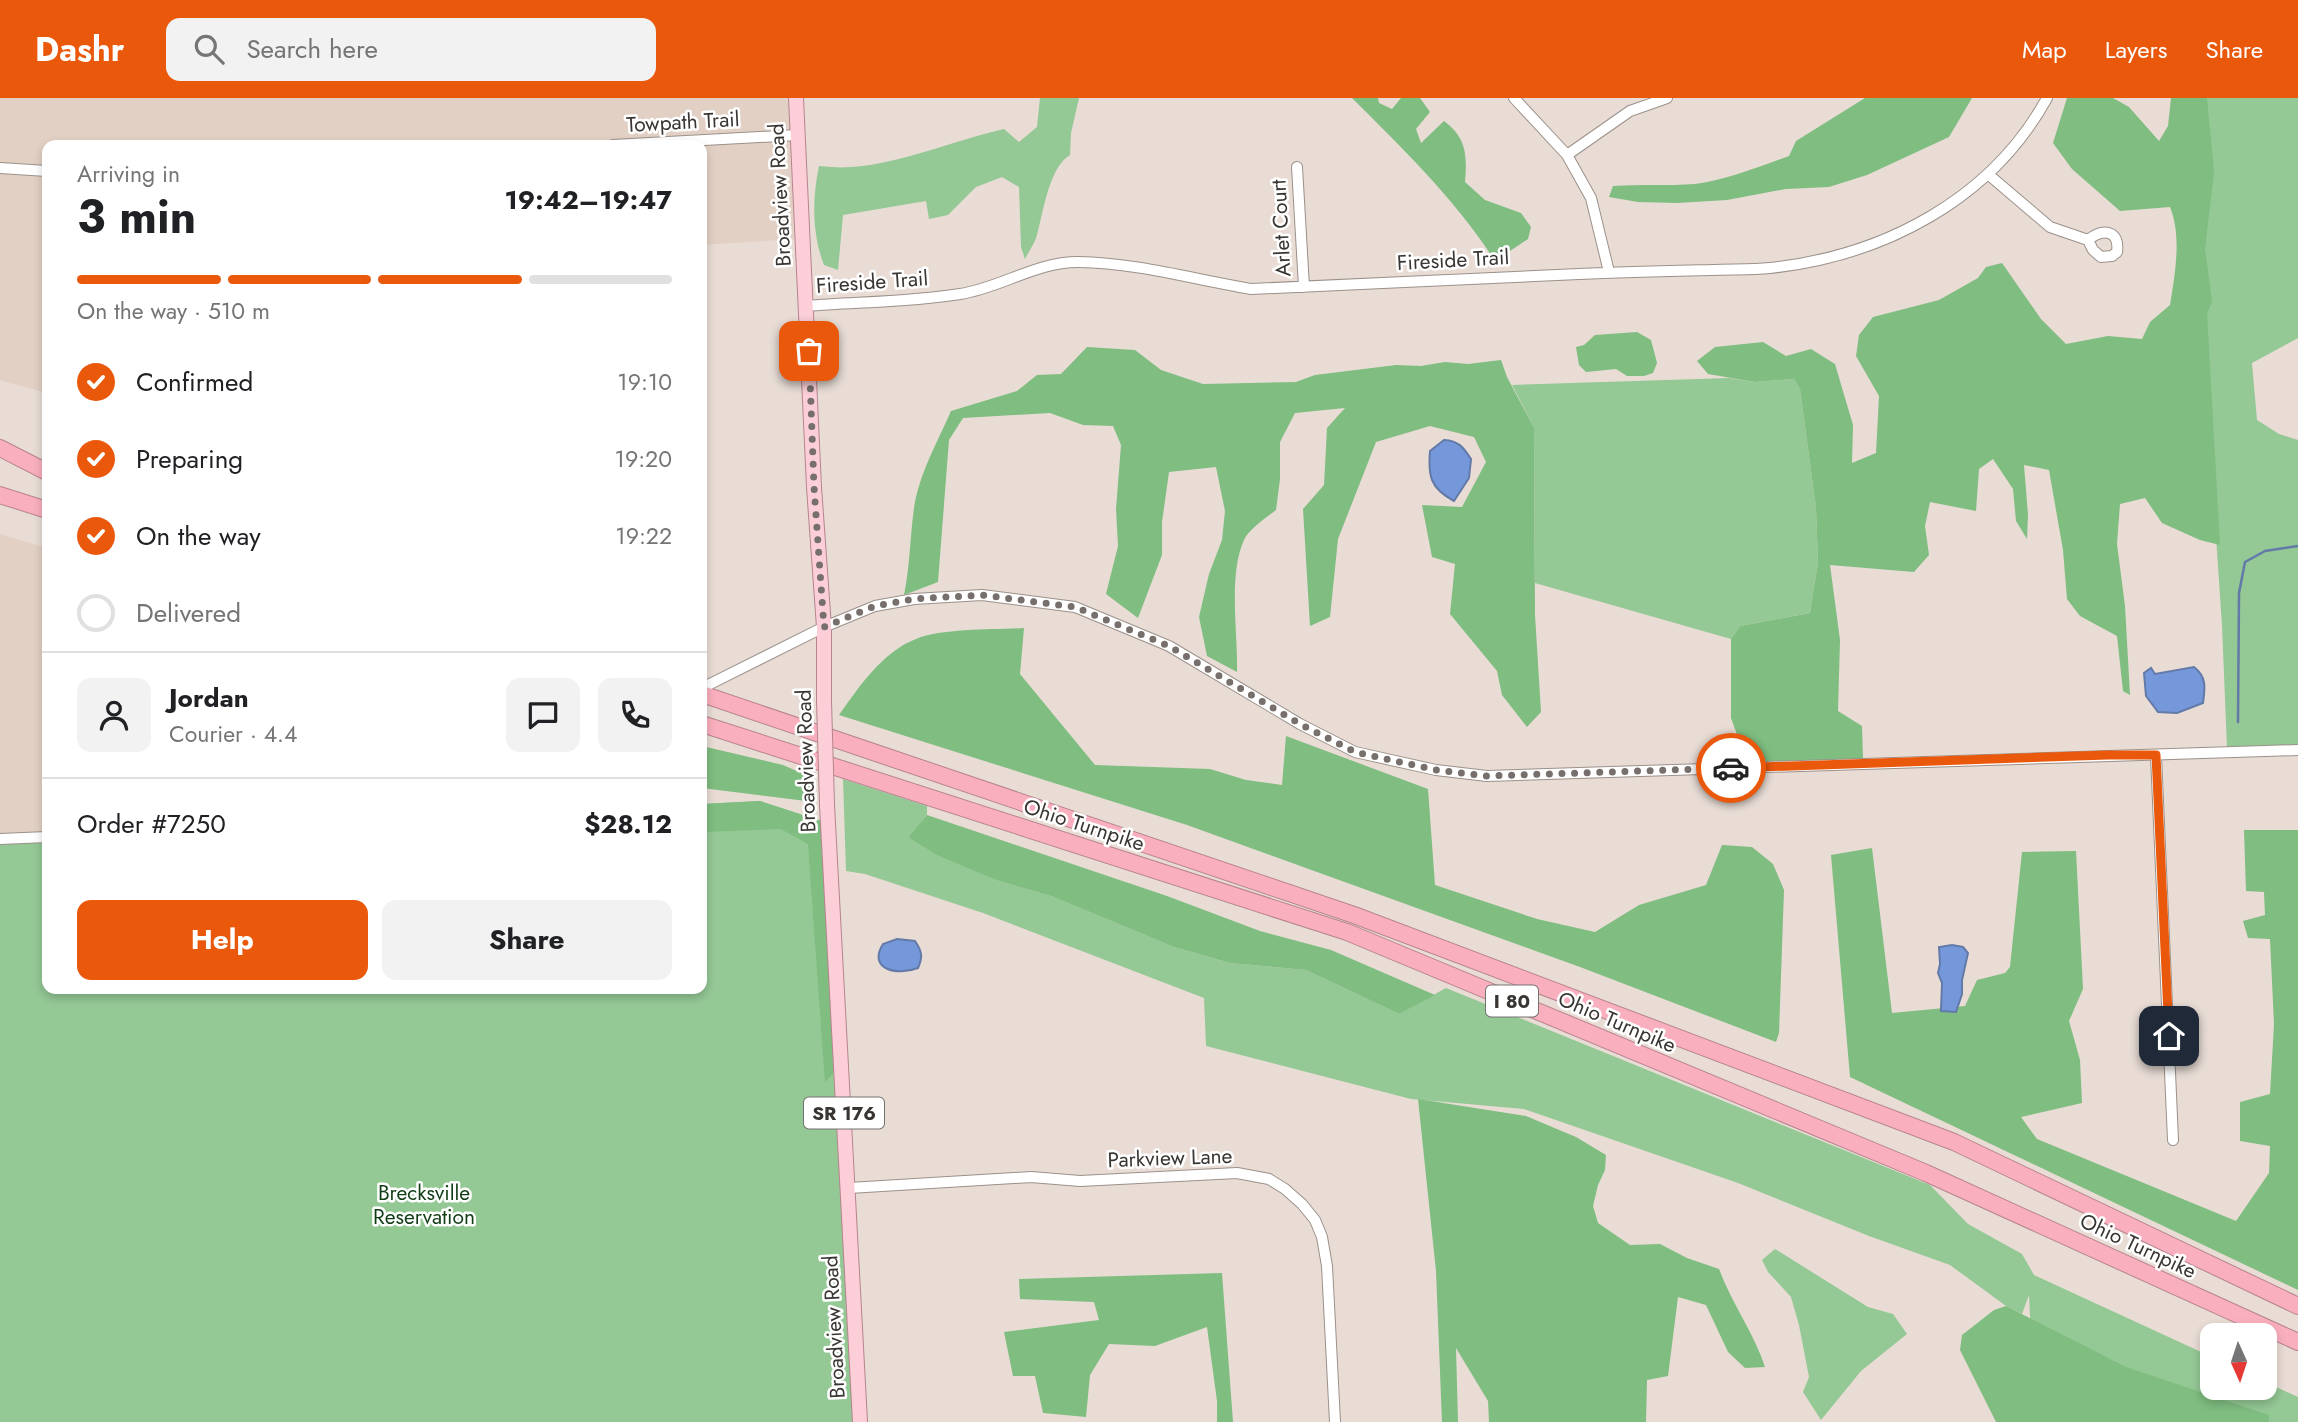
<!DOCTYPE html>
<html lang="en">
<head>
<meta charset="utf-8">
<style>
  :root { --surface:#fff; --page:#f2f2f2; --text:#202124; --muted:#757577; --line:#e0e0e0; --accent:#ea580c }
  body { margin:0; font-family:Jost,sans-serif; background:var(--page); color:var(--text); height:100vh; display:flex; flex-direction:column; font-size:26px; white-space:nowrap }
  * { box-sizing:border-box; margin:0 }
  p { font-size:23px; color:var(--muted) }
  .icon { flex:none; width:38px; height:38px; fill:none; stroke:currentColor; stroke-width:2; stroke-linecap:round; stroke-linejoin:round }
  .map { position:relative; flex:1; overflow:hidden }
  .side { position:absolute; left:42px; top:42px; width:665px; height:854px; display:flex; flex-direction:column; background:var(--surface); border-radius:14px; box-shadow:0 4px 10px #0003 }
  .side>* { flex:none }
  .needle { width:46px; rotate:177deg }
  .buttons { position:absolute; left:2200px; top:1225px; display:grid; gap:14px }
  .buttons a { display:grid; place-items:center; width:77px; height:77px; border-radius:14px; background:var(--surface); box-shadow:0 4px 10px #0003; font-size:35px }
  .pin { position:absolute; display:grid; place-items:center; width:60px; height:60px; color:#fff; margin:-30px; border-radius:14px; box-shadow:0 4px 10px #0006 }
  .courier { position:absolute; display:grid; place-items:center; width:70px; height:70px; margin:-35px; border:5px solid #ea580c; border-radius:50%; background:#fff; color:#222; box-shadow:0 2px 9px #0007 }
  .summary em { font-style:normal; font-weight:700 }
  .summary div { display:flex; flex-direction:column-reverse }
  .summary { display:flex; align-items:center; justify-content:space-between; height:119px; padding:0 35px }
  h1 { font-size:46px; font-weight:700; line-height:52px }
  .bar { display:grid; grid-template-columns:repeat(4,1fr); gap:10px 7px; align-content:center; height:84px; padding:0 35px }
  .bar i { height:9px; border-radius:5px; background:var(--line) }
  .bar .active { background:var(--accent) }
  .bar p { grid-column:span 4 }
  .line { display:flex; align-items:center; gap:18px; padding:0 35px; border-top:2px solid var(--line) }
  .line div { flex:1 }
  .round { display:grid; place-items:center; flex:none; width:74px; height:74px; border-radius:14px; background:var(--page) }
  ol { padding:0 35px; list-style:none }
  li { display:flex; align-items:center; gap:21px; height:77px }
  li p { margin-inline-start:auto }
  li .icon { padding:7px; border-radius:50%; background:var(--accent); color:#fff; stroke-width:4 }
  li:last-child { color:var(--muted) }
  li i { width:38px; height:38px; border:4px solid var(--line); border-radius:50% }
  .action { display:flex; gap:14px; margin-top:auto; padding:14px 35px }
  .action a { flex:1; height:80px; border-radius:14px; background:var(--accent); color:#fff; font-size:28px; font-weight:700; line-height:80px; text-align:center }
  .action a+a { background:var(--page); color:var(--text) }
  header { display:flex; align-items:center; gap:42px; box-sizing:border-box; height:98px; padding:0 35px; background:var(--accent); color:#fff }
  header strong { font-size:33px }
  nav { display:flex; gap:38px; margin-inline-start:auto; font-size:24px }
  .search { width:490px; height:63px; background:var(--page); display:flex; align-items:center; gap:18px; box-sizing:border-box; padding:0 24px; border-radius:14px; color:var(--muted); font-size:26px }
  .map>svg:first-child { display:block }
  .built { fill:#e2d0c4 }
  .green { fill:#94c895 }
  .forest { fill:#7fbd80 }
  .water { fill:#7598db; stroke:#637aa8; stroke-width:2 }
  .lines { fill:none; stroke-linecap:round; stroke-linejoin:round }
  .stream { stroke:#637aa8; stroke-width:2.5 }
  .minor-casing { stroke:#9b918a; stroke-width:12 }
  .major-casing { stroke:#b6848d; stroke-width:16 }
  .highway-casing { stroke:#b6848d; stroke-width:18 }
  .minor { stroke:#fff; stroke-width:10 }
  .major { stroke:#fccfd8; stroke-width:14 }
  .highway { stroke:#faafbe; stroke-width:16 }
  .major-bridge-casing { stroke:#b6848d; stroke-width:16; stroke-linecap:butt }
  .major-bridge { stroke:#fccfd8; stroke-width:14 }
  .done { stroke:#766f6b; stroke-width:7; stroke-dasharray:0 12.6 }
  .route { stroke:#ea580c; stroke-width:9 }
  .labels { text-anchor:middle; dominant-baseline:central; stroke-width:5; stroke-linejoin:round; paint-order:stroke }
  .shield { fill:#fff; stroke:#747270; stroke-width:2 }
  .shield-label { font-size:19px; font-weight:bold; fill:#393532 }
  .street-label { font-size:21px; fill:#393532; stroke:#fff }
  .park-label { font-size:21px; fill:#113d15; stroke:#fff }
</style>
</head>
<body>
<header>
<strong>Dashr</strong>
<div class="search"><svg class="icon" aria-label="search" viewBox="0 0 24 24"><circle cx="10" cy="10" r="6"/><path d="M15 15l6 6"/></svg>Search here</div>
<nav><a>Map</a><a>Layers</a><a>Share</a></nav>
</header>
<div class="map">
<svg width="2298" height="1324" viewBox="0 0 2298 1324">
  <rect width="100%" height="100%" fill="#e8dcd5"/>
  <!-- built -->
  <path class="built" d="M0,0H789L794,141L702,147V47H47V295L0,282Z
    M0,436L47,450V734L0,735Z"/>
  <!-- green -->
  <path class="green" d="M1040,0H1079L1071,35L1070,57C1049,69 1043,115 1037,137C1035,145 1029,153 1025,161L1021,149L1019,89L1002,79L976,89L948,117L929,121L926,103L843,117L838,172L824,167C812,136 812,101 819,68C830,69 841,70 851,69C901,66 955,42 1004,31L1019,44L1037,29Z
    M2186,0H2298V240L2252,265L2257,322L2279,336L2298,342V647L2227,650L2222,527Z
    M1729,280L1755,284L1794,281L1800,291L1816,410L1818,464L1810,515L1740,528L1731,541L1535,485L1534,330L1512,287Z
    M843,681L927,708V717L908,739L999,783L1051,798L1174,849L1230,865L1306,872L1399,916L1446,890L1930,1087L1968,1126L2022,1156L2034,1177L2212,1259V1290H2264L2265,1284L2298,1299V1324H2035L2029,1197L2022,1216L2006,1208L1950,1167L1869,1138L1738,1085L1524,1011L1411,1001L1206,948L1204,900L983,815L865,776L846,773Z
    M760,703L830,726L859,1324H0V741L47,739V891H702V706Z
    M1775,1151L1868,1209L1893,1216L1907,1236L1861,1273L1821,1322L1803,1294L1809,1279L1799,1227L1791,1199L1768,1174L1762,1162Z"/>
  <!-- forest -->
  <path class="forest" d="M1352,0H1378L1379,5L1392,11L1401,0H1420L1430,14L1416,31L1421,45L1444,23C1467,40 1467,58 1465,84L1485,102L1521,115L1531,129L1528,141L1495,163C1456,102 1403,51 1352,0Z
    M1865,0H1972L1949,39L1867,77L1829,89L1786,91L1727,102L1677,105L1638,104L1609,99L1613,88C1640,86 1668,88 1695,86C1723,83 1762,68 1789,58L1796,43Z
    M2067,0H2113L2129,9L2159,43L2168,28L2171,0H2207L2214,74L2205,151L2212,204L2207,215L2220,447L2200,442L2162,425L2145,400L2120,406L2117,446L2125,508L2130,597L2123,593L2117,538L2080,518L2067,501L2063,452L2049,372L2024,367L2028,417L2027,441L2016,423L2013,391L1993,361L1979,371L1976,413L1930,404L1925,428L1929,457L1914,474L1830,467L1840,542L1838,613L1862,628L1863,661L1747,664L1731,620V541L1740,528L1810,515L1818,464L1816,410L1800,291L1794,281L1755,284L1708,276L1697,263L1715,249L1763,244L1786,258L1811,251L1835,266L1853,327L1852,365L1876,355L1879,298L1856,258L1859,237L1873,219L1939,202L1978,180L1986,169L2002,165L2041,221L2066,246L2108,238L2142,241L2150,224L2170,207C2175,176 2182,139 2170,109L2120,113L2072,71L2053,45Z
    M1637,234L1651,242L1657,265L1653,275L1644,278H1627L1616,271L1586,274L1579,267L1576,249L1584,247L1595,237Z
    M1087,249L1135,252L1161,272L1203,286L1296,284L1315,277L1396,267L1421,268L1445,264L1468,266L1501,262L1507,279L1534,330L1535,517L1541,614L1527,629L1502,597L1497,573L1450,516L1455,466L1432,459L1422,407L1462,409L1486,364L1474,339L1430,328L1376,344L1338,441L1330,519L1310,528L1303,411L1324,387L1327,330L1345,310L1295,315L1280,344V381L1276,412C1266,420 1249,431 1244,442C1228,477 1238,535 1237,574L1207,558L1199,519L1209,476L1222,442L1225,413L1216,369L1169,374L1162,424V457L1138,520L1106,496L1118,448L1116,411L1121,347L1113,328L1083,327L1050,315L963,320L949,342L938,484L904,497C910,468 910,439 914,410C919,376 938,343 951,313L1017,293L1037,277L1061,276Z
    M1024,530L1020,576L1095,667L1210,671L1246,682L1282,687L1286,638L1428,691L1435,787L1537,821L1595,834L1639,807L1706,787L1722,747L1752,749L1773,766L1784,792L1779,935L1776,944L1580,869L1187,727L839,617C859,589 882,554 916,541C943,530 993,532 1024,530Z
    M702,648L783,667L808,678L811,691L806,703L702,690Z
    M760,703L822,723L832,889L833,975L825,985L808,746L781,731L702,734V706Z
    M927,717L1167,798L1260,833L1331,852L1435,897L1399,916L1306,872L1230,865L1174,849L1051,798L999,783L937,757L908,739Z
    M2244,732H2298V1192L1850,979L1831,757L1872,750L1892,915L1965,908L1977,882L2005,875L2010,869L2022,754L2076,753L2083,891L2069,923L2080,962L2082,1005L2021,1019L2037,1041L2236,1123L2269,1075L2270,1048L2240,1043V1004L2270,996L2274,926L2270,841L2248,840L2243,823L2265,817L2264,794L2246,793Z
    M1418,1001L1526,1018L1576,1039L1606,1057L1605,1072L1598,1087L1593,1108L1598,1125L1630,1147L1660,1146L1687,1160L1719,1171C1732,1206 1754,1235 1765,1269L1745,1270L1728,1254L1706,1207L1678,1199L1668,1278L1647,1282L1646,1324H1489L1488,1303L1456,1250L1458,1324H1442L1436,1173Z
    M1222,1175L1233,1324H1217V1303L1207,1229L1155,1248L1109,1246L1090,1277L1086,1319L1043,1315L1035,1278H1013L1004,1234L1099,1222L1094,1204L1020,1201L1019,1181Z
    M2006,1208L2126,1269L2269,1317V1324H1996L1960,1252L1962,1237L1994,1212Z"/>
  <!-- water -->
  <path class="water" d="M1444,342C1459,343 1463,349 1471,361L1469,380L1454,403C1430,390 1428,378 1430,353Z
    M2194,569C2207,579 2205,590 2203,605L2177,615L2158,614L2146,598L2144,575L2151,570L2155,576Z
    M897,841L915,843C922,853 923,859 918,870C898,878 867,872 883,846Z
    M1952,847L1963,849L1968,855L1962,882V896L1956,914L1941,913L1942,885L1938,875L1940,866L1939,849Z"/>
  <g class="lines">
    <!-- stream -->
    <path class="stream" d="M2238,624L2239,495L2245,464L2265,453L2298,448"/>
    <defs>
      <path id="minor" d="M1514,0L1567,57L1591,100L1609,174
        M613,47L797,37
        M1567,57L1630,13L1667,0
        M1297,69L1304,189
        M0,70L47,73
        M1989,77L2050,129L2088,142L2093,152L2101,159L2112,158L2117,154C2120,132 2103,130 2088,142
        M807,208C857,204 910,204 960,196C1000,190 1036,164 1078,164C1138,165 1192,181 1251,191C1360,186 1470,181 1579,176C1623,174 1667,173 1711,172C1731,171 1751,172 1770,170C1883,158 1991,102 2047,0
        M702,590L824,529L875,508L914,501L982,497L1075,509L1169,548L1300,626L1355,654L1436,672L1487,678L2298,652
        M2156,658L2173,1042
        M0,741L47,739
        M849,1090L1031,1079L1080,1083L1237,1075L1269,1081L1285,1091L1302,1106L1315,1122L1322,1139L1327,1168L1335,1324"/>
      <path id="major" d="M796,0L814,389L824,529V603
        M827,707L860,1324"/>
      <path id="highway" d="M0,350L47,374
        M0,397L47,412
        M702,596L1354,817L1954,1044L2298,1208
        M702,626L1347,834L1926,1075L2298,1244"/>
    </defs>
    <!-- minor casing -->
    <use href="#minor" class="minor-casing"/>
    <!-- major casing -->
    <use href="#major" class="major-casing"/>
    <!-- highway casing -->
    <use href="#highway" class="highway-casing"/>
    <!-- minor -->
    <use href="#minor" class="minor"/>
    <!-- major -->
    <use href="#major" class="major"/>
    <!-- highway -->
    <use href="#highway" class="highway"/>
    <defs>
      <path id="major-bridge" d="M824,603L827,707"/>
    </defs>
    <!-- major-bridge casing -->
    <use href="#major-bridge" class="major-bridge-casing"/>
    <!-- major-bridge -->
    <use href="#major-bridge" class="major-bridge"/>
  </g>
  <g class="lines">
    <!-- done -->
    <path class="done" d="M809,253L814,389L824,529L875,508L914,501L982,497L1075,509L1169,548L1300,626L1355,654L1436,672L1487,678L1731,670"/>
    <!-- route -->
    <path class="route" d="M1731,670L2108,657H2156L2169,938"/>
  </g>
  <g class="labels">
    <!-- shield labels -->
    <g class="shield">
      <rect x="1486" y="887.5" width="52" height="31" rx="5"/>
      <rect x="804" y="999.5" width="80" height="31" rx="5"/>
    </g>
    <g class="shield-label">
      <text x="1512" y="903">I 80</text>
      <text x="844" y="1015">SR 176</text>
    </g>
    <!-- street labels -->
    <g class="street-label">
      <text transform="translate(683 24) rotate(-3)">Towpath Trail</text>
      <text transform="translate(780 97) rotate(-93)">Broadview Road</text>
      <text transform="translate(1281 130) rotate(-93)">Arlet Court</text>
      <text transform="translate(1453 162) rotate(-3)">Fireside Trail</text>
      <text transform="translate(872 184) rotate(-4)">Fireside Trail</text>
      <text transform="translate(806 663) rotate(-92)">Broadview Road</text>
      <text transform="translate(1084 727) rotate(18)">Ohio Turnpike</text>
      <text transform="translate(1617 924) rotate(23)">Ohio Turnpike</text>
      <text transform="translate(1170 1060) rotate(-2)">Parkview Lane</text>
      <text transform="translate(2138 1148) rotate(25)">Ohio Turnpike</text>
      <text transform="translate(834 1229) rotate(-93)">Broadview Road</text>
    </g>
    <!-- park labels -->
    <g class="park-label">
      <text x="424" y="1095">Brecksville<tspan x="424" dy="24">Reservation</tspan></text>
    </g>
  </g>
</svg>
<div class="buttons">
<a><svg class="needle" viewBox="-14 -14 28 28"><path d="M0-13l5 13h-10z" fill="#e53935"/><path d="M0 13l5-13h-10z" fill="#757577"/></svg></a>
</div>
<div class="pin" style="left:809px;top:253px;background:#ea580c"><svg class="icon" aria-label="bag" viewBox="0 0 24 24"><path d="M5 8h14l-1 12H6zM9 8a3 3 0 0 1 6 0"/></svg></div>
<div class="pin" style="left:2169px;top:938px;background:#1f2937"><svg class="icon" aria-label="home" viewBox="0 0 24 24"><path d="M3 11l9-7 9 7M6 9v11h12V9"/></svg></div>
<div class="courier" style="left:1731px;top:670px"><svg class="icon" aria-label="car" viewBox="0 0 24 24"><path d="M5 17H2v-5l4-1 3-4h7l3 4 3 1v5h-3M9 17h6M6 11h13"/><circle cx="7" cy="17" r="2"/><circle cx="17" cy="17" r="2"/></svg></div>
<section class="side">
<div class="summary"><div><h1>3 min</h1><p>Arriving in</p></div><em>19:42–19:47</em></div>
<div class="bar"><i class="active"></i><i class="active"></i><i class="active"></i><i></i><p>On the way · 510 m</p></div>
<ol>
<li><svg class="icon" aria-label="check" viewBox="0 0 24 24"><path d="M5 12l5 5 9-10"/></svg>Confirmed<p>19:10</p></li>
<li><svg class="icon" aria-label="check" viewBox="0 0 24 24"><path d="M5 12l5 5 9-10"/></svg>Preparing<p>19:20</p></li>
<li><svg class="icon" aria-label="check" viewBox="0 0 24 24"><path d="M5 12l5 5 9-10"/></svg>On the way<p>19:22</p></li>
<li><i></i>Delivered</li>
</ol>
<div class="line" style="height:126px"><a class="round"><svg class="icon" aria-label="person" viewBox="0 0 24 24"><circle cx="12" cy="8" r="4"/><path d="M4 21q1-7 8-7t8 7"/></svg></a><div><b>Jordan</b><p>Courier · 4.4</p></div><a class="round"><svg class="icon" aria-label="chat" viewBox="0 0 24 24"><path d="M4 5h16v11H9l-5 4z"/></svg></a><a class="round"><svg class="icon" aria-label="phone" viewBox="0 0 24 24"><path d="M5 4h4l2 5-3 2q2 4 5 5l2-3 5 2v4C11 20 4 13 5 4z"/></svg></a></div>
<div class="line" style="height:91px"><div>Order #7250</div><b>$28.12</b></div>
<div class="action"><a>Help</a><a>Share</a></div>
</section>
</div>
</body>
</html>
